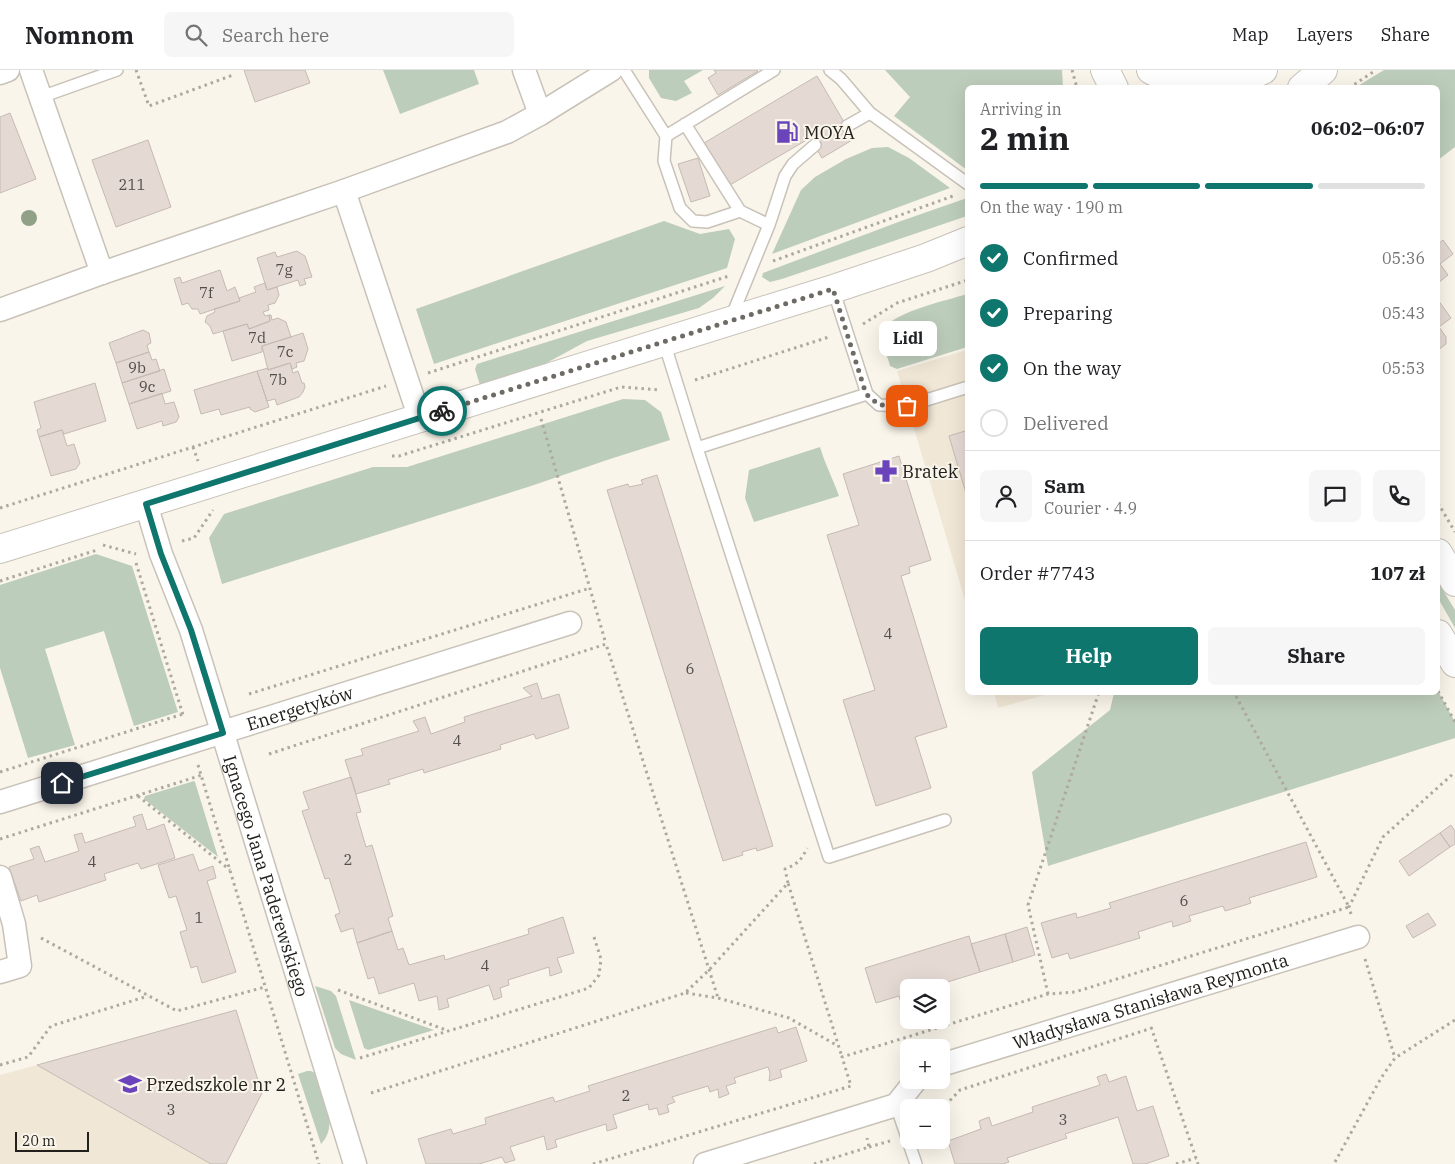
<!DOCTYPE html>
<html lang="en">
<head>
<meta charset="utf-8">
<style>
  :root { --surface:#fff; --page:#f6f6f6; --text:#202124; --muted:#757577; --line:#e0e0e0; --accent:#0f766e }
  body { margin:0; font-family:"IBM Plex Serif",serif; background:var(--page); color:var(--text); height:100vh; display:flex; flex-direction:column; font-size:19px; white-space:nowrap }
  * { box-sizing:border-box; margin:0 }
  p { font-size:16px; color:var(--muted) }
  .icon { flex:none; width:28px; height:28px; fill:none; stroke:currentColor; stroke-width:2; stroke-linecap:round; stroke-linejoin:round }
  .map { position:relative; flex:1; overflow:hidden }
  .details { position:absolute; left:965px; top:15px; width:475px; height:610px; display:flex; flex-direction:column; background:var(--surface); border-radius:8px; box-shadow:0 5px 20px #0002 }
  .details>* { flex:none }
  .buttons { position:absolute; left:900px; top:909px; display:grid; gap:10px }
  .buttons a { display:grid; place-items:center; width:50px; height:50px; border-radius:8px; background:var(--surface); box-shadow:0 5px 20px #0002; font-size:25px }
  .scale { position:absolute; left:15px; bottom:12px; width:74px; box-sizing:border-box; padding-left:5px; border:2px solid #22201c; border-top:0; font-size:14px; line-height:18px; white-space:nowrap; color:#22201c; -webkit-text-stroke:4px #faf5ea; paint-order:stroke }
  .pin { position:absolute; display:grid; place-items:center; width:42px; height:42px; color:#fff; margin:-21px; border-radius:10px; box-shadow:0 2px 8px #0006 }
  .courier { position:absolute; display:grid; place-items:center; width:50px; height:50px; margin:-25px; border:4px solid #0f766e; border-radius:50%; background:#fff; color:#222; box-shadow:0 1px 6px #0007 }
  .bubble { position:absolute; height:35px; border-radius:8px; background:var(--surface); box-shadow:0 5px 20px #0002; font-size:16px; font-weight:800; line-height:35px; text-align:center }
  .summary em { font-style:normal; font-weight:800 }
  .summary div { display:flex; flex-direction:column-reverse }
  .summary { display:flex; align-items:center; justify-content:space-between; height:85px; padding:0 15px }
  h1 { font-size:32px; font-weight:800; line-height:38px }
  .bar { display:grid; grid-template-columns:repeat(4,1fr); gap:8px 5px; align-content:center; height:60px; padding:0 15px }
  .bar i { height:6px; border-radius:4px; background:var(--line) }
  .bar .on { background:var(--accent) }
  .bar p { grid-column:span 4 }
  .line { display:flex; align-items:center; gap:12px; padding:0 15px; border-top:1px solid var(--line) }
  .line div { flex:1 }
  .round { display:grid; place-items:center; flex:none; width:52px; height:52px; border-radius:8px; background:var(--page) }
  ol { padding:0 15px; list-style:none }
  li { display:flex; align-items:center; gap:15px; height:55px }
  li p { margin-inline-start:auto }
  li .icon { padding:5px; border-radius:50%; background:var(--accent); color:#fff; stroke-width:4 }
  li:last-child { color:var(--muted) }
  li i { width:28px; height:28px; border:2px solid var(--line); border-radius:50% }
  .cta { display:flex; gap:10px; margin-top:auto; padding:10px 15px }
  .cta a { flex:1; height:58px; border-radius:8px; background:var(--accent); color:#fff; font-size:20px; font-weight:800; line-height:58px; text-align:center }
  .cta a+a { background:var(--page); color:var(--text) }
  header { display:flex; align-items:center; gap:30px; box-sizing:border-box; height:70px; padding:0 25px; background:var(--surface); border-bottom:1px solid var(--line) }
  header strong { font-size:24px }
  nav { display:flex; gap:28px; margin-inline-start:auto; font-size:18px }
  .search { width:350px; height:45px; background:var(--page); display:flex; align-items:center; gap:12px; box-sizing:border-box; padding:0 18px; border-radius:8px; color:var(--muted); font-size:19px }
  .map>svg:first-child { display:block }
  .built { fill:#f1e7d6 }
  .green { fill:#bdcdbb }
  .building { fill:#e4d9d3; stroke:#c5bbb4 }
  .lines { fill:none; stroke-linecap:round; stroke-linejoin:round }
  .service-casing { stroke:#c8c2b9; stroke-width:14 }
  .minor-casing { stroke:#c8c2b9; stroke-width:25 }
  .tertiary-casing { stroke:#c8c2b9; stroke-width:30 }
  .path { stroke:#ada9a0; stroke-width:3; stroke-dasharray:2.5 4; stroke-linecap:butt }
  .service { stroke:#fff; stroke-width:11 }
  .minor { stroke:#fff; stroke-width:22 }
  .tertiary { stroke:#fff; stroke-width:28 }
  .tree { fill:#91a188 }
  .done { stroke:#6e6b64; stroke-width:5; stroke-dasharray:0 9 }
  .route { stroke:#0f766e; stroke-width:6 }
  .labels { text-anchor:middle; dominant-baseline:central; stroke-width:4; stroke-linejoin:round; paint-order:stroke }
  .number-label { font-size:15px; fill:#524e4a }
  .poi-label { font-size:18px; fill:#22201c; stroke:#faf5ea; text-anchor:start }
  .street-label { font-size:18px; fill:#22201c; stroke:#faf5ea }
</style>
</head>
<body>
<header>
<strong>Nomnom</strong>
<div class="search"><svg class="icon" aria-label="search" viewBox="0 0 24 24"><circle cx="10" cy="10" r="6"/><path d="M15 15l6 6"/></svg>Search here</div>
<nav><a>Map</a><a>Layers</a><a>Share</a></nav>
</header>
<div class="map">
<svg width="1455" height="1094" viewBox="0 0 1455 1094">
  <rect width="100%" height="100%" fill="#faf5ea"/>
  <!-- built -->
  <path class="built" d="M967,280V537L897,301Z
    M994,622H1052V623L998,638Z
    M236,940L262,1023L226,1094H0V1005Z"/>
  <!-- green -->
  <path class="green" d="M383,0H474L479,14L400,44Z
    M649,0H703L684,11L692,23L676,31L661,28L649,8Z
    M885,0H1062L1063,17L968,18L967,100L894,46L910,27Z
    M1384,0H1455V77L1438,90V18L1356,17Z
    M888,77L909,88L950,118L772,184L801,120L815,107L846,89L872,78Z
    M967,128V146L782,209L770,212L762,207L763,203L901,151Z
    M664,151L700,164L729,159L735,169L727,198L434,294L416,239Z
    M725,216L713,228L699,238L587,271L541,296L480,315L475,299L477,294Z
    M967,224V277L897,299L890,296C888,287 882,276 882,266C880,244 950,230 967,224Z
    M623,329L645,330L661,342L670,370L610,389L531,416L222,514L209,468L224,444L373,397H407Z
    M820,377C825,394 833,409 839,426L754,452L745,428L749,400Z
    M96,484L132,496L178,642L134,656L104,561L45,579L75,675L28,688L0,598V515Z
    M1438,512L1455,540V558L1438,528Z
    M1438,621L1455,652V668L1048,796L1032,702L1110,640L1114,623L1438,622Z
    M194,711L195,712L218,787L144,729L145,726Z
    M315,916L331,921L336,926L356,990L341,984L335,978Z
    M349,930L434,960L368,980L364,978Z
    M307,1001H311L315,1003C322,1025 340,1055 321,1074L298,1004Z"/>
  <!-- building -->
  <path class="building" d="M244,0H305L310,13L255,32Z
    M714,0H757L758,1L718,25L708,8L716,3Z
    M817,6L854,69L822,88L810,68L730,115L704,73Z
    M10,43L36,109L0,123V47Z
    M148,70L171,137L116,157L92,90Z
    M698,88L710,126L691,132L678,94Z
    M1443,170L1453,184L1440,194L1448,205L1438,213V174Z
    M297,181L305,186L312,207L304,209L306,214L300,216L298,210L267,220L257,188L275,182L277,187Z
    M220,200L227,221L235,217L240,231L200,244L198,239H192L188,233L182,235L174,209L180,207L182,213Z
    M265,213L267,220L277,217L279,225L275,233L268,235L269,240L263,242L265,246L269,245L270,251L249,259L247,254L213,264L210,256L205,252L207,246L215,242L214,239L240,231L239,228L256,222L254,217Z
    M1438,230L1451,248L1439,257L1446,267V274L1438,280Z
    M269,245H271L272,250L278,248L286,252L291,267L262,276V282L232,291L223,261L247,254L249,259L270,251Z
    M143,260L149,263L151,273L147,275L149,282L116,293L109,273Z
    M303,263L308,279L304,291L296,293L297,297L292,299L290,293L268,300L262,276Z
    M149,282L152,290L156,289L160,301L122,313L116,293Z
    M290,293L293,303L298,301L302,313H304L305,317L303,322L299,327L277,335L275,329L267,331L257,301L268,298V300Z
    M164,299L171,321L129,334L122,313Z
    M257,301L269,337L255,342L250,339V337L221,345L219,339L201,344L194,320Z
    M95,313L106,351L64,364L62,360L39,367L37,360L41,358L34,332Z
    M162,323L165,334L174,332L179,347L176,352L163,356L162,351L137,359L129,334Z
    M62,360L67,376L74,374L80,393L76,399L51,406L39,367Z
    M968,360V430L949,366Z
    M899,386L931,490L909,497L910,503L901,506L947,657L915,667L931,718L876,736L843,630L875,620L827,465L859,455L843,404Z
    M657,405L773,776L757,781L756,778L742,782L743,785L723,791L607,420L628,414L629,417L643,414L641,410Z
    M537,613L542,629L559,624L569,658L536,669L534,664L500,675L501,679L424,703L423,699L388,710L390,714L356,724L345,690L363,685L361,679L419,661L413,651L425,647L431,664L465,652L464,647L532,626L523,618Z
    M351,707L361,742L356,743L366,777L372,775L393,846L388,848L392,861L357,873L353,858L341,862L335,845L340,843L329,808L325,809L302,741L309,739L303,722Z
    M142,744L147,760L164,754L175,788L141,799L138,793L104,804L106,810L39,832L37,825L21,831L9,797L34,789L30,779L39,776L45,792L79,781L74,765L82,763L85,773L136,756L133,747Z
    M1451,755L1455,761V774L1450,777L1440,763Z
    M1440,763L1450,777L1409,806L1399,791Z
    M1306,772L1317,807L1249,828L1251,833L1242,836L1225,841L1223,836L1189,846L1191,851L1173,857L1172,851L1138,862L1140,868L1070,889L1068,883L1052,888L1041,853L1076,843L1077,848L1111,838L1109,833Z
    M193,784L199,801L213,796L216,808L207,811L236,902L202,913L197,896L191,898L180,862L187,860L176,826L169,828L158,795Z
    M1428,843L1436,855L1413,868L1406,856Z
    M563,847L574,883L557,888L562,902L550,906L549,897L508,910L509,915L500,918L502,927L494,930L489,915L447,929L449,937L439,940L437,926L419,931L414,913L379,924L374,907L368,909L357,873L392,861L398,880L403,878L409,895L444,885L445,890L529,864L528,859Z
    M1027,857L1035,885L1013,892L1005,864Z
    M1005,864L1013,892L980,902L971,874Z
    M969,866L980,902L928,918H909V934L902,936L899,926L876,933L865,898Z
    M236,940L262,1023L226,1094H211L37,995Z
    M776,957L778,963L796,957L807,991L780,1000L782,1007L769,1011L770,1003L768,997L734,1008L736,1013L726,1016L729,1024L719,1028L718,1019L710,1022L708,1016L672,1027L675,1032L667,1035L669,1042L659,1045L657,1038L649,1040L648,1034L613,1045L617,1058L607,1061L606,1054L555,1070L557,1077L547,1080L544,1066L510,1077L515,1090L505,1093L502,1087L479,1094H426L418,1069L451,1059L453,1064L486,1054L485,1048L553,1027L555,1032L590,1021L588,1016Z
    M1106,1004L1109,1012L1126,1006L1137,1041L1153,1036L1169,1086L1145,1094H1133L1118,1047L1065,1064L1067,1068L1007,1088L1009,1092L1003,1094H955L948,1071L981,1059L979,1051L989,1047L992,1056L1033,1042L1032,1037L1100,1015L1097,1007Z"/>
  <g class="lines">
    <defs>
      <path id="service" d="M624,0L666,66
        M830,0L841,9L870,43L847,56
        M41,27L117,0
        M870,43L968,114
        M685,54L740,141
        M769,155L740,141L707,152L693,151L680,138L664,91L666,66L774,0
        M833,219L867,324L879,335L907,336L968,317
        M731,248L769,155L785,106L793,94L815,75
        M664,272L697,378L829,787L945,750
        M697,378L867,324
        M896,1035L916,1094"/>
      <g id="minor">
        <path d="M31,0L102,203"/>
        <path d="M524,0L540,44"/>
        <path d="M0,3L8,0"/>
        <path d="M344,121L420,349"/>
        <path d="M0,240L102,203L344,121L507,62L540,44L611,0"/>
        <path id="s1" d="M146,434L161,484L191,560L355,1094"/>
        <path id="s2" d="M0,732L570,553"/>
        <path d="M0,807L14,854L20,896L0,902"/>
        <path id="s3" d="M941,995L1358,867"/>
        <path d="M705,1094L896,1035L916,1010"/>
      </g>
      <path id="tertiary" d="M1105,0L1114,18
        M1151,0C1170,11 1209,17 1231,12C1242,9 1253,4 1263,0
        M1302,18L1323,0
        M0,479L833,219L926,188L968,171
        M1438,483L1455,512
        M1438,564L1455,593"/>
    </defs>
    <!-- service casing -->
    <use href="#service" class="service-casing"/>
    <!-- minor casing -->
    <use href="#minor" class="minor-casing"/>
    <!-- tertiary casing -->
    <use href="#tertiary" class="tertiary-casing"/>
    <!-- path -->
    <path class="path" d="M136,0L149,36L233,5
      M1072,0L1077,18
      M1349,18L1376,0
      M773,191L953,126
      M863,254L897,233L968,210
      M428,303L729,206
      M695,310L829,267
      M541,349L606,574
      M193,377L198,391
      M392,386H399L621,317L660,320
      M1438,433L1455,462
      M0,438L386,316
      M182,471L194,468L213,440
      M103,475L136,484
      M136,493L183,645
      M0,511L97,480
      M1438,621L1455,652
      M249,624L590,518
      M269,684L606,574L718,928
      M198,695L319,1094
      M0,702L183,644
      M138,726L230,800
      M0,769L202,705
      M788,813L785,799C796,795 802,790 807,778
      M1351,844L1349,837L1383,767L1455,702
      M41,868L177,941L265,917
      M1365,889L1395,988
      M338,920L446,960
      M686,923L718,928L789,948L838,976
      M1048,924L1028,835L1099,622
      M1151,957L1198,1094
      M360,988L589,918L599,905L601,889L594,867
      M0,995L28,987L51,956L148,926
      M371,1023L685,923L709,900L788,813L842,987
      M941,1040L960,1020L1152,958
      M869,1077L890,1071
      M1335,1092L1381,1008L1395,988L1455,950
      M593,1094L851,1016L842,987L1048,924L1075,922L1349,837L1237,628L1233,622
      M814,1094L869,1077L867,1068
      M1176,1094L1196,1088"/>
    <!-- service -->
    <use href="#service" class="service"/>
    <!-- minor -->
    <use href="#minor" class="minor"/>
    <!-- tertiary -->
    <use href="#tertiary" class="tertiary"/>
  </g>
  <!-- trees -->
  <circle class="tree" cx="29" cy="148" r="8"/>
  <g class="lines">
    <!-- done -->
    <path class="done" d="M442,341L833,219L866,324L879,335L907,336"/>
    <!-- route -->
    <path class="route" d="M62,713L223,663L191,560L161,484L146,434L442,341"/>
  </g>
  <!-- icons -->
  <defs>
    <symbol id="fuel-bare" viewBox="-9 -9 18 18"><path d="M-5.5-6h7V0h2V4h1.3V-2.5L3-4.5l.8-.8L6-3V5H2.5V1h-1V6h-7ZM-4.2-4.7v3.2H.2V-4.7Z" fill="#6b44bc" stroke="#faf5ea" stroke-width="2.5" paint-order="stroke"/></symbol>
    <symbol id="pharmacy-bare" viewBox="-9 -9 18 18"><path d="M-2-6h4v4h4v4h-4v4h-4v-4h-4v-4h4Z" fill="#6b44bc" stroke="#faf5ea" stroke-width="2.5" paint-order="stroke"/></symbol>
    <symbol id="school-bare" viewBox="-9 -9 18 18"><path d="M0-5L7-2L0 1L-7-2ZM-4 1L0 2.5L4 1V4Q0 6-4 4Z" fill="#6b44bc" stroke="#faf5ea" stroke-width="2.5" paint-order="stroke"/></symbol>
  </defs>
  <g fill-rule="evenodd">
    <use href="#fuel-bare" x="771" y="46" width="32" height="32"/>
    <use href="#pharmacy-bare" x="870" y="385" width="32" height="32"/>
    <use href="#school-bare" x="114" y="998" width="32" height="32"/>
  </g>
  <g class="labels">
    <!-- number labels -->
    <g class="number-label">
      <text x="132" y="114">211</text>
      <text x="284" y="199">7g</text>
      <text x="206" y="222">7f</text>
      <text x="257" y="267">7d</text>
      <text x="285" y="281">7c</text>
      <text x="137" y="297">9b</text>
      <text x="278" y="309">7b</text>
      <text x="147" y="316">9c</text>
      <text x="888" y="563">4</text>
      <text x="690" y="598">6</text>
      <text x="457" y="670">4</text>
      <text x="348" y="789">2</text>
      <text x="92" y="791">4</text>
      <text x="1184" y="830">6</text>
      <text x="199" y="847">1</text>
      <text x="485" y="895">4</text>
      <text x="626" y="1025">2</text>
      <text x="171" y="1039">3</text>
      <text x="1063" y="1049">3</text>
    </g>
    <!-- poi labels -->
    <g class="poi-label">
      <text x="804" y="62">MOYA</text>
      <text x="902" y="401">Bratek</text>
      <text x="146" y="1014">Przedszkole nr 2</text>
    </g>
    <!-- street labels -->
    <g class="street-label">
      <text stroke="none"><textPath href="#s2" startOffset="314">Energetyków</textPath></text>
      <text stroke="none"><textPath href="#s1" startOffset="391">Ignacego Jana Paderewskiego</textPath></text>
      <text stroke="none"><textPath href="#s3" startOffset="219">Władysława Stanisława Reymonta</textPath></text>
    </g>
  </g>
</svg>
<div class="buttons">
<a><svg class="icon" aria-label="layers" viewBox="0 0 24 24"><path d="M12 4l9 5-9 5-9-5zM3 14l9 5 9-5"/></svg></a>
<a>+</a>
<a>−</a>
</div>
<div class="scale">20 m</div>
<div class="pin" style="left:907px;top:336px;background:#ea580c"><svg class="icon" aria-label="bag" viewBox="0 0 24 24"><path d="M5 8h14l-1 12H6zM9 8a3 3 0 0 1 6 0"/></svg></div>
<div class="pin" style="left:62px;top:713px;background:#1f2937"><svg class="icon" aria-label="home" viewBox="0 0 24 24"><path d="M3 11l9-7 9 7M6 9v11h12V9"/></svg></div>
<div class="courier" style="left:442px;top:341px"><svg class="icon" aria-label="bike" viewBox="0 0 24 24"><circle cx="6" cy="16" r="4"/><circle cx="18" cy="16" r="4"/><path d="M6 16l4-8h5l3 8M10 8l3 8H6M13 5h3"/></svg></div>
<div class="bubble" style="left:879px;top:251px;width:58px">Lidl</div>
<section class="details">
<div class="summary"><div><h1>2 min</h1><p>Arriving in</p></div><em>06:02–06:07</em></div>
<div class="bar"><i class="on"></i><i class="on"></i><i class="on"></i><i></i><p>On the way · 190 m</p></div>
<ol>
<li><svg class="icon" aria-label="check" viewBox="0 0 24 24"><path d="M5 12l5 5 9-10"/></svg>Confirmed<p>05:36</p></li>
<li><svg class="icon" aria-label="check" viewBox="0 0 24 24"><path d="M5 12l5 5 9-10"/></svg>Preparing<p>05:43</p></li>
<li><svg class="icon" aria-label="check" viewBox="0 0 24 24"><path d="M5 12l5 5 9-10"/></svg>On the way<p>05:53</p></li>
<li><i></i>Delivered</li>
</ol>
<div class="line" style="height:90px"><a class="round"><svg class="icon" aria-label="person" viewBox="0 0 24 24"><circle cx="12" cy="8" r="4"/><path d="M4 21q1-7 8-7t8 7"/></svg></a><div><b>Sam</b><p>Courier · 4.9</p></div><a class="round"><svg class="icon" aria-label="chat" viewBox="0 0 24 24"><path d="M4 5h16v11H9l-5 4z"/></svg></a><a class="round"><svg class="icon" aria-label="phone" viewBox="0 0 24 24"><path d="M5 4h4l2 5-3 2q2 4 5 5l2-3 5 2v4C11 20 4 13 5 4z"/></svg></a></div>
<div class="line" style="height:65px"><div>Order #7743</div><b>107 zł</b></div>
<div class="cta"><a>Help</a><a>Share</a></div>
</section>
</div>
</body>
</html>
